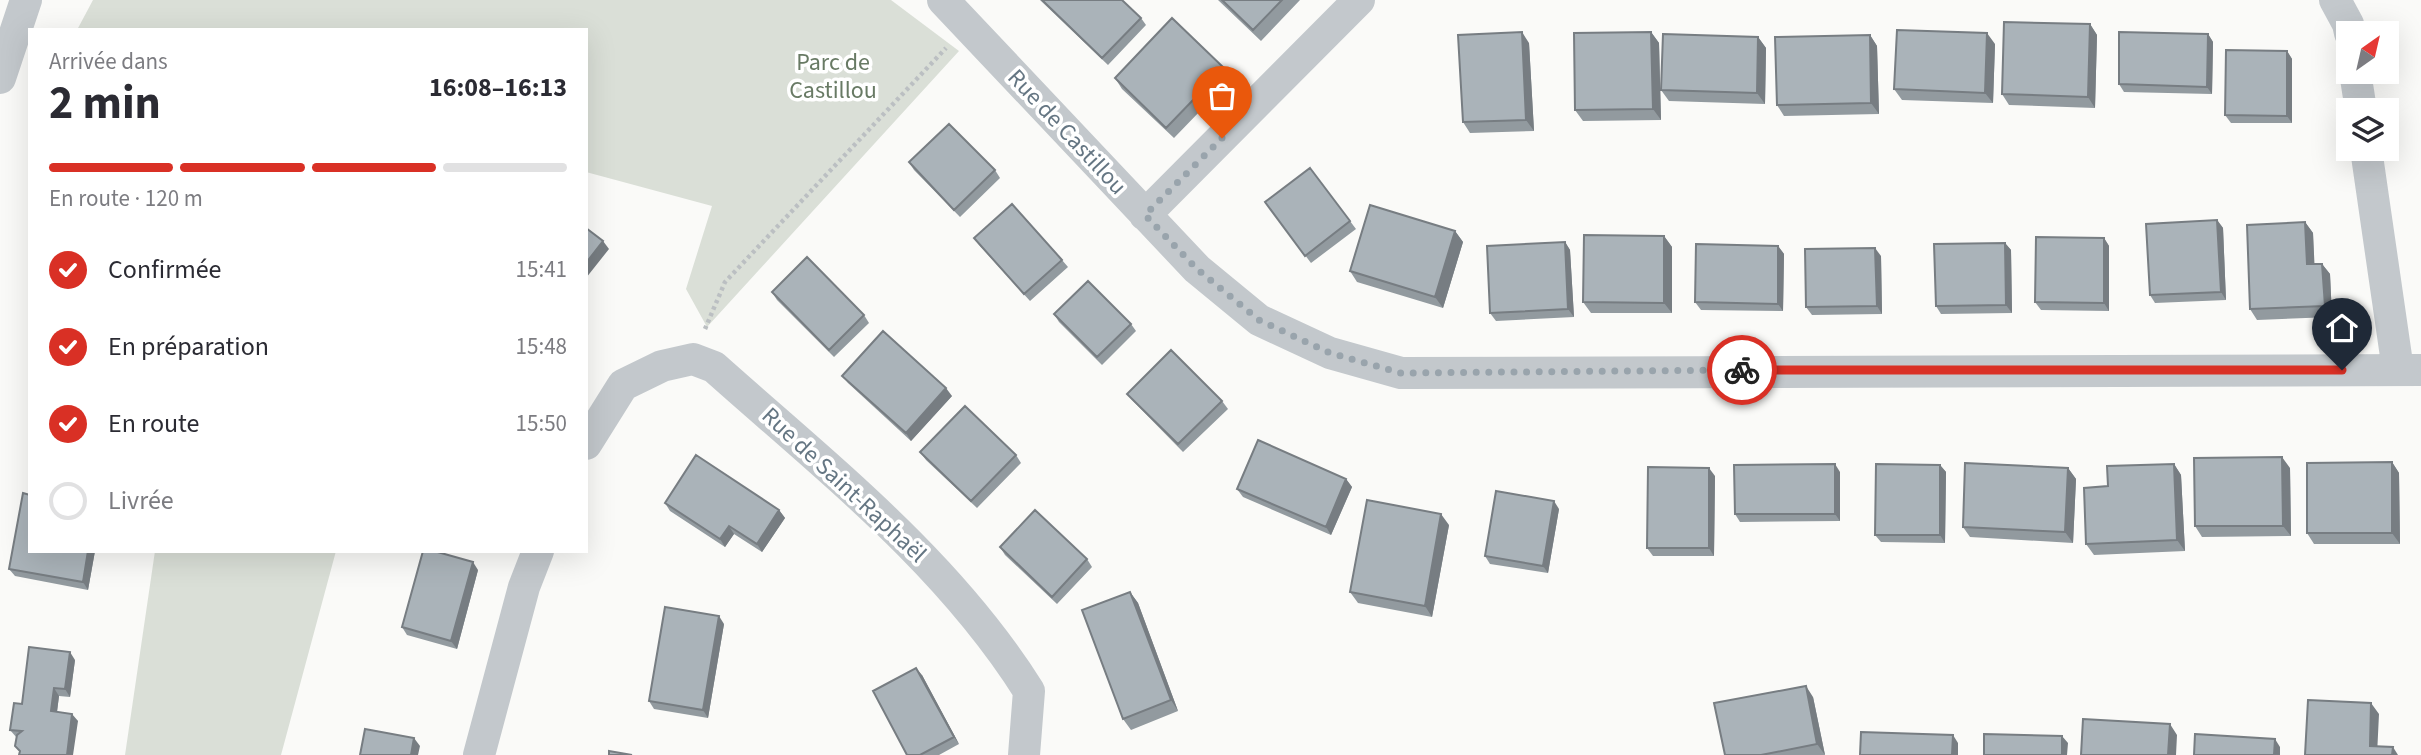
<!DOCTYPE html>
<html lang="fr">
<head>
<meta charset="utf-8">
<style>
  :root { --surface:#fff; --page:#f2f2f3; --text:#2b2b33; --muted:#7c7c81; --line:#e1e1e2; --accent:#d93025 }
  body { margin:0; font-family:"Source Sans 3",sans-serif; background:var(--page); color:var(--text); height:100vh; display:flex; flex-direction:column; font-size:26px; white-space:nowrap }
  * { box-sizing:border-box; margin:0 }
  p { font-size:23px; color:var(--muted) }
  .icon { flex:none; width:38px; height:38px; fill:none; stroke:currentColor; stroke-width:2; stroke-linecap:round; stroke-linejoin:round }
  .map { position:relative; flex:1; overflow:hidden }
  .drawer { position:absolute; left:28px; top:28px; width:560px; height:525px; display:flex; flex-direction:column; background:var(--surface); border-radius:0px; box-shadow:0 7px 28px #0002 }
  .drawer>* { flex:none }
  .needle { width:46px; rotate:34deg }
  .buttons { position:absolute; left:2336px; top:21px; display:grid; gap:14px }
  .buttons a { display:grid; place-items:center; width:63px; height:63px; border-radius:0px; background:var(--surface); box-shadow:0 7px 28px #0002; font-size:35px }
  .pin { position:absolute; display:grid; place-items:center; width:60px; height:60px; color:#fff; margin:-72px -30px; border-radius:50% 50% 50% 0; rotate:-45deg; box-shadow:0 0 7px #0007 }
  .pin .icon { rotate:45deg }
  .courier { position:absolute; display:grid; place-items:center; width:70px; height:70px; margin:-35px; border:5px solid #d93025; border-radius:50%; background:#fff; color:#222; box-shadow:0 2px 9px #0007 }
  .summary em { font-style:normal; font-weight:700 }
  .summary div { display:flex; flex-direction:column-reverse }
  .summary { display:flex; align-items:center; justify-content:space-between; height:119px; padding:0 21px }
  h1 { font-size:46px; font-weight:700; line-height:52px }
  .bar { display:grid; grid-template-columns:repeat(4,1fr); gap:10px 7px; align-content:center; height:84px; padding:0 21px }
  .bar i { height:9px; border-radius:5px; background:var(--line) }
  .bar .active { background:var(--accent) }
  .bar p { grid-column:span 4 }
  ol { padding:0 21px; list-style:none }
  li { display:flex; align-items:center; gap:21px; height:77px }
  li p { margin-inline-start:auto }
  li .icon { padding:7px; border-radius:50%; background:var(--accent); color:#fff; stroke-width:4 }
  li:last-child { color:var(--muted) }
  li i { width:38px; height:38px; border:4px solid var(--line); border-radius:50% }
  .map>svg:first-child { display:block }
  .green { fill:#dadfd7 }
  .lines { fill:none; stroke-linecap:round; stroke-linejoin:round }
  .path { stroke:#bbbfc2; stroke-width:4.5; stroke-dasharray:3.5 3.5; stroke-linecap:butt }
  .street { stroke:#c3c8cc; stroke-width:32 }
  .wall { fill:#929a9f }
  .shaded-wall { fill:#777d82 }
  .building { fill:#aab3b9; stroke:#777d82; stroke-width:2 }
  .done { stroke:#99a4ac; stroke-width:7; stroke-dasharray:0 12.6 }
  .route { stroke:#d93025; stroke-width:9 }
  .labels { text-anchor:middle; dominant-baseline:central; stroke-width:7; stroke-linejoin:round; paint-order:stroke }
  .park-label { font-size:24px; fill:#687a64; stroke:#fff }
  .street-label { font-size:24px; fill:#657683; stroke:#fff }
</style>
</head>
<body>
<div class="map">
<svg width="2421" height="755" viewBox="0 0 2421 755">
  <rect width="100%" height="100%" fill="#fafaf8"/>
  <!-- green -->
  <path class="green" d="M93,0H891L959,51L707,327L686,289L712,206L586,172V30H77Z
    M155,551H336L281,755H125Z"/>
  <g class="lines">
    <!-- path -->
    <path class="path" d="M705,329L725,282L946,48"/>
    <!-- street -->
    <path class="street" d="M943,0L1197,269L1259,320L1330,353L1401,373L2421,370
      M2335,0L2348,24L2350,33
      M2355,72L2361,110
      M0,78L26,0
      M2366,149L2398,370
      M1145,215L1359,0
      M586,444L623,385L662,366L693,359L714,367C826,467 948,562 1029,691L1024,755
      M479,755L524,587L538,551"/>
  </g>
  <!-- wall -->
  <path class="wall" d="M1040,0H1122L1141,18L1146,25L1108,65Z
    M1218,0H1300L1261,41Z
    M2090,24L2097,35L2095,108L2009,105L2002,94Z
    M1651,32L1659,43L1661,120L1583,121L1575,110Z
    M2208,34L2213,42L2212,94L2124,92L2119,84Z
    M1870,35L1877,46L1879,114L1784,116L1777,105Z
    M1758,37L1766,48L1765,104L1669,101L1661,90Z
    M1529,43L1534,131L1470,133L1463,122Z
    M1995,44L1993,103L1902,100L1894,89Z
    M2287,51L2292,59V123H2231L2225,115Z
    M1224,68L1231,79L1174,138L1122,89L1115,78Z
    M909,162L995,170L1000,178L960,217L914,170Z
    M1310,168L1356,229L1311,263L1265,202Z
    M2217,220L2223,228L2226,300L2155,303L2150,295Z
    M2305,222L2313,233L2314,264H2322L2330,274L2332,317L2257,320L2250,309Z
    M1455,231L1463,242L1443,308L1357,282L1350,271Z
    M1664,236L1672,247V313H1591L1583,302Z
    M974,238L1062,260L1068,267L1030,301L980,246Z
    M2104,238L2109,246V311L2041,310L2035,302Z
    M1565,242L1570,250L1574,317L1496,321L1490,313Z
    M2005,243L2011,250L2012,313L1941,314L1936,306Z
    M1778,246L1784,254L1783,311L1701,310L1695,302Z
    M1881,256L1882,314L1812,315L1806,307Z
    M772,292L864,315L869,323L834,357L777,300Z
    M1054,314L1131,324L1136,331L1102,365L1059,322Z
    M842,376L952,396L911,441L848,383Z
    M1127,394L1222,401L1228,409L1183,452L1133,401Z
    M920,452L1016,455L1021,463L977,508L926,460Z
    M2392,462L2399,473L2400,544H2314L2307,533Z
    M2174,464L2181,475L2185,551L2094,555L2086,544L2108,486Z
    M1940,465L1946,472L1945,543L1881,542L1875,535Z
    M2068,468L2076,479L2073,543L1970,537L1963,527Z
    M2290,468L2291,536L2202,537L2195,526Z
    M1840,472V521L1740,522L1735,514Z
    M1715,476L1714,556H1653L1647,548Z
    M1346,479L1352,487L1331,535L1243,497L1237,489Z
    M665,503L779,510L785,518L762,552L734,534L725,547L670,511Z
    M1559,509L1548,573L1490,564L1485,556Z
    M1449,525L1432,617L1358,603L1350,592Z
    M1000,547L1087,559L1092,567L1057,604L1005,555Z
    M95,551L88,590L15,576L9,569Z
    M478,570L457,649L407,635L402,627Z
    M1130,592L1138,603L1178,711L1131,730L1123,719Z
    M724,624L708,718L654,709L649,701Z
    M75,660L70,697L59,696L57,712L78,721L20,752L15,746L17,738L10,730L22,704Z
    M922,675L959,744L939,755H907Z
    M1813,697L1825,755H1725Z"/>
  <!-- shaded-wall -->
  <path class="shaded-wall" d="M2090,24L2097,35L2095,108L2088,97Z
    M1522,32L1529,43L1534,131L1526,120Z
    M1651,32L1659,43L1661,120L1653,109Z
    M1987,33L1995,44L1993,103L1985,93Z
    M2208,34L2213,42L2212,94L2207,87Z
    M1870,35L1877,46L1879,114L1871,103Z
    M1758,37L1766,48L1765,104L1757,93Z
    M2287,51L2292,59V123L2287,116Z
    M2217,220L2223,228L2226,300L2221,292Z
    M2305,222L2313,233L2315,275L2307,264Z
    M1455,231L1463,242L1443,308L1435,297Z
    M1664,236L1672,247V313L1664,303Z
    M2104,238L2109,246V311L2104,303Z
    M603,241L609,249L586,278V263Z
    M1565,242L1570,250L1574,317L1568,309Z
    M2005,243L2011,250L2012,313L2006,305Z
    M1778,246L1784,254L1783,311L1778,304Z
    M1875,248L1881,256L1882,314L1877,306Z
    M2322,264L2330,274L2332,317L2325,306Z
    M946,388L952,396L911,441L906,433Z
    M2282,457L2290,468L2291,536L2283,526Z
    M2392,462L2399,473L2400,544L2392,533Z
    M1835,464L1840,472V521L1835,514Z
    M2174,464L2181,475L2185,551L2177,540Z
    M1940,465L1946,472L1945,543L1940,535Z
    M1709,468L1715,476L1714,556L1709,548Z
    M2068,468L2076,479L2073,543L2065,532Z
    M1346,479L1352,487L1331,535L1326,527Z
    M1554,501L1559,509L1548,573L1543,566Z
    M779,510L785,518L762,552L757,544Z
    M1441,514L1449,525L1432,617L1425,606Z
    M729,526L734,534L725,547L720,539Z
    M88,551H95L88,590L83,582Z
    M473,562L478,570L457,649L451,641Z
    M1130,592L1138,603L1178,711L1171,700Z
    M719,616L724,624L708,718L703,710Z
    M70,652L75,660L70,697L65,689Z
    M916,668L922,675L959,744L954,737Z
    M1806,686L1813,697L1825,755L1817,744Z
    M54,688L59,696L56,719L51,711Z
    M2371,703L2379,714L2377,755L2370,746Z
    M72,714L78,721L73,755H67Z
    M2170,724L2177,735L2176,755H2168Z
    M1953,735L1958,743V755H1952Z
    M2062,736L2068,743L2067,755H2062Z
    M414,738L420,746L418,755H411Z
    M2275,739L2280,747V755H2274Z
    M2393,747L2398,755H2392Z"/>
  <!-- building -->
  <path class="building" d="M1042,0H1122L1141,18L1102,58Z
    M1222,0H1282L1253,30Z
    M1172,18L1224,68L1166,128L1115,78Z
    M2004,22L2090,24L2088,97L2002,94Z
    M1897,30L1987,33L1985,93L1894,89Z
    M1522,32L1526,120L1463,122L1458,35Z
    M1651,32L1653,109L1575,110L1574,33Z
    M2119,32L2208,34L2207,87L2119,84Z
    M1663,34L1758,37L1757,93L1661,90Z
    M1870,35L1871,103L1777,105L1775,37Z
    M2226,50L2287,51V116L2225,115Z
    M949,124L995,170L954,210L909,162Z
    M1310,168L1350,221L1305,256L1265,202Z
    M1012,204L1062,260L1024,294L974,238Z
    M1370,205L1455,231L1435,297L1350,271Z
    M2217,220L2221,292L2150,295L2146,224Z
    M2305,222L2307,264H2322L2325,306L2250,309L2247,225Z
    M586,228L603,241L586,263Z
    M1584,235L1664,236V303L1583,302Z
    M2036,237L2104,238V303L2035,302Z
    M1565,242L1568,309L1490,313L1487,246Z
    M2005,243L2006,305L1936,306L1934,244Z
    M1696,244L1778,246V304L1695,302Z
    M1875,248L1877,306L1806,307L1805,249Z
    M807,257L864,315L829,350L772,292Z
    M1088,281L1131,324L1097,357L1054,314Z
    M883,331L946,388L906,433L842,376Z
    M1171,350L1222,401L1178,444L1127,394Z
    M965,406L1016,455L971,501L920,452Z
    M1258,440L1346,479L1326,527L1237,489Z
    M696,455L779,510L757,544L729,526L720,539L665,503Z
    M2282,457L2283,526H2195L2194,458Z
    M2392,462V533H2307V463Z
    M1965,463L2068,468L2065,532L1963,527Z
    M1835,464V514H1735L1734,465Z
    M1876,464L1940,465V535H1875Z
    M2174,464L2177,540L2086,544L2084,488L2108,486L2107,466Z
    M1648,467L1709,468V548H1647Z
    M1496,491L1554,501L1543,566L1485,556Z
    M23,493L30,495V551H88L83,582L9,569Z
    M1367,500L1441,514L1425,606L1350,592Z
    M1035,510L1087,559L1052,597L1000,547Z
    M423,551H434L473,562L451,641L402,627Z
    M1130,592L1171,700L1123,719L1082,610Z
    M665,607L719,616L703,710L649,701Z
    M29,647L70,652L65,689L54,688L51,711L72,714L67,755H19L20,751L15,746L17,735L22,731L10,730L14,703L22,704Z
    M916,668L954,737L920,755H907L873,691Z
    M1806,686L1817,744L1761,755H1725L1714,703Z
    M2308,700L2371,703L2370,746L2393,747L2392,755H2305Z
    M2083,719L2170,724L2168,755H2081Z
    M365,729L414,738L411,755H360Z
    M1861,732L1953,735L1952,755H1860Z
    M1984,734L2062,736V755H1984Z
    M2195,734L2275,739L2274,755H2194Z
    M609,751L632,755H609Z"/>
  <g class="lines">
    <!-- done -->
    <path class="done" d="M1222,138L1145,215L1197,269L1259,320L1330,353L1401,373L1742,370"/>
    <!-- route -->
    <path class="route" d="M1742,370H2342"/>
  </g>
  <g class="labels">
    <!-- park labels -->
    <g class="park-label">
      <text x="833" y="62">Parc de<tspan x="833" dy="28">Castillou</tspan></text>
    </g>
    <!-- street labels -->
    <g class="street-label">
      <text transform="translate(1067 132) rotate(47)">Rue de Castillou</text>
      <text transform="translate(844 485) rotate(43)">Rue de Saint-Raphaël</text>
    </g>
  </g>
</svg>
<div class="buttons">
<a><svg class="needle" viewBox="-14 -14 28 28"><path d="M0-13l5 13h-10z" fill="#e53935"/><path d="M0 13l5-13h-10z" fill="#7c7c81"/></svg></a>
<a><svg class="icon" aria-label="layers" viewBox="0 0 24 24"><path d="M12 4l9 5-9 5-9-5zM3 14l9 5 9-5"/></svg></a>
</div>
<div class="pin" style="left:1222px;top:138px;background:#ea580c"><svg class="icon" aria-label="bag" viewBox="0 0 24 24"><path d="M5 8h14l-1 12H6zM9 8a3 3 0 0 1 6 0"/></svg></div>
<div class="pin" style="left:2342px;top:370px;background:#1f2937"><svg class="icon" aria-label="home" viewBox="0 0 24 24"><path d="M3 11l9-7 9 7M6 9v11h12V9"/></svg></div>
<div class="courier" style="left:1742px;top:370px"><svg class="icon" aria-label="bike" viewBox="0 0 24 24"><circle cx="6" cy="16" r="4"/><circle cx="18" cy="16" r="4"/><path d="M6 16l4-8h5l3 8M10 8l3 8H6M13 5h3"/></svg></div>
<section class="drawer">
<div class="summary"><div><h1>2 min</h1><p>Arrivée dans</p></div><em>16:08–16:13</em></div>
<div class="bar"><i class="active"></i><i class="active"></i><i class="active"></i><i></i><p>En route · 120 m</p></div>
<ol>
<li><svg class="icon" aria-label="check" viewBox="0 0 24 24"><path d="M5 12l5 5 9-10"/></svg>Confirmée<p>15:41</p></li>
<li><svg class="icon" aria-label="check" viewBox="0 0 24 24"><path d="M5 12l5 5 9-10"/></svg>En préparation<p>15:48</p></li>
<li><svg class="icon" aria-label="check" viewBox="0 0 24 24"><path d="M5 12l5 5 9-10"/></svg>En route<p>15:50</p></li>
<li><i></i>Livrée</li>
</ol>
</section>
</div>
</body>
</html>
